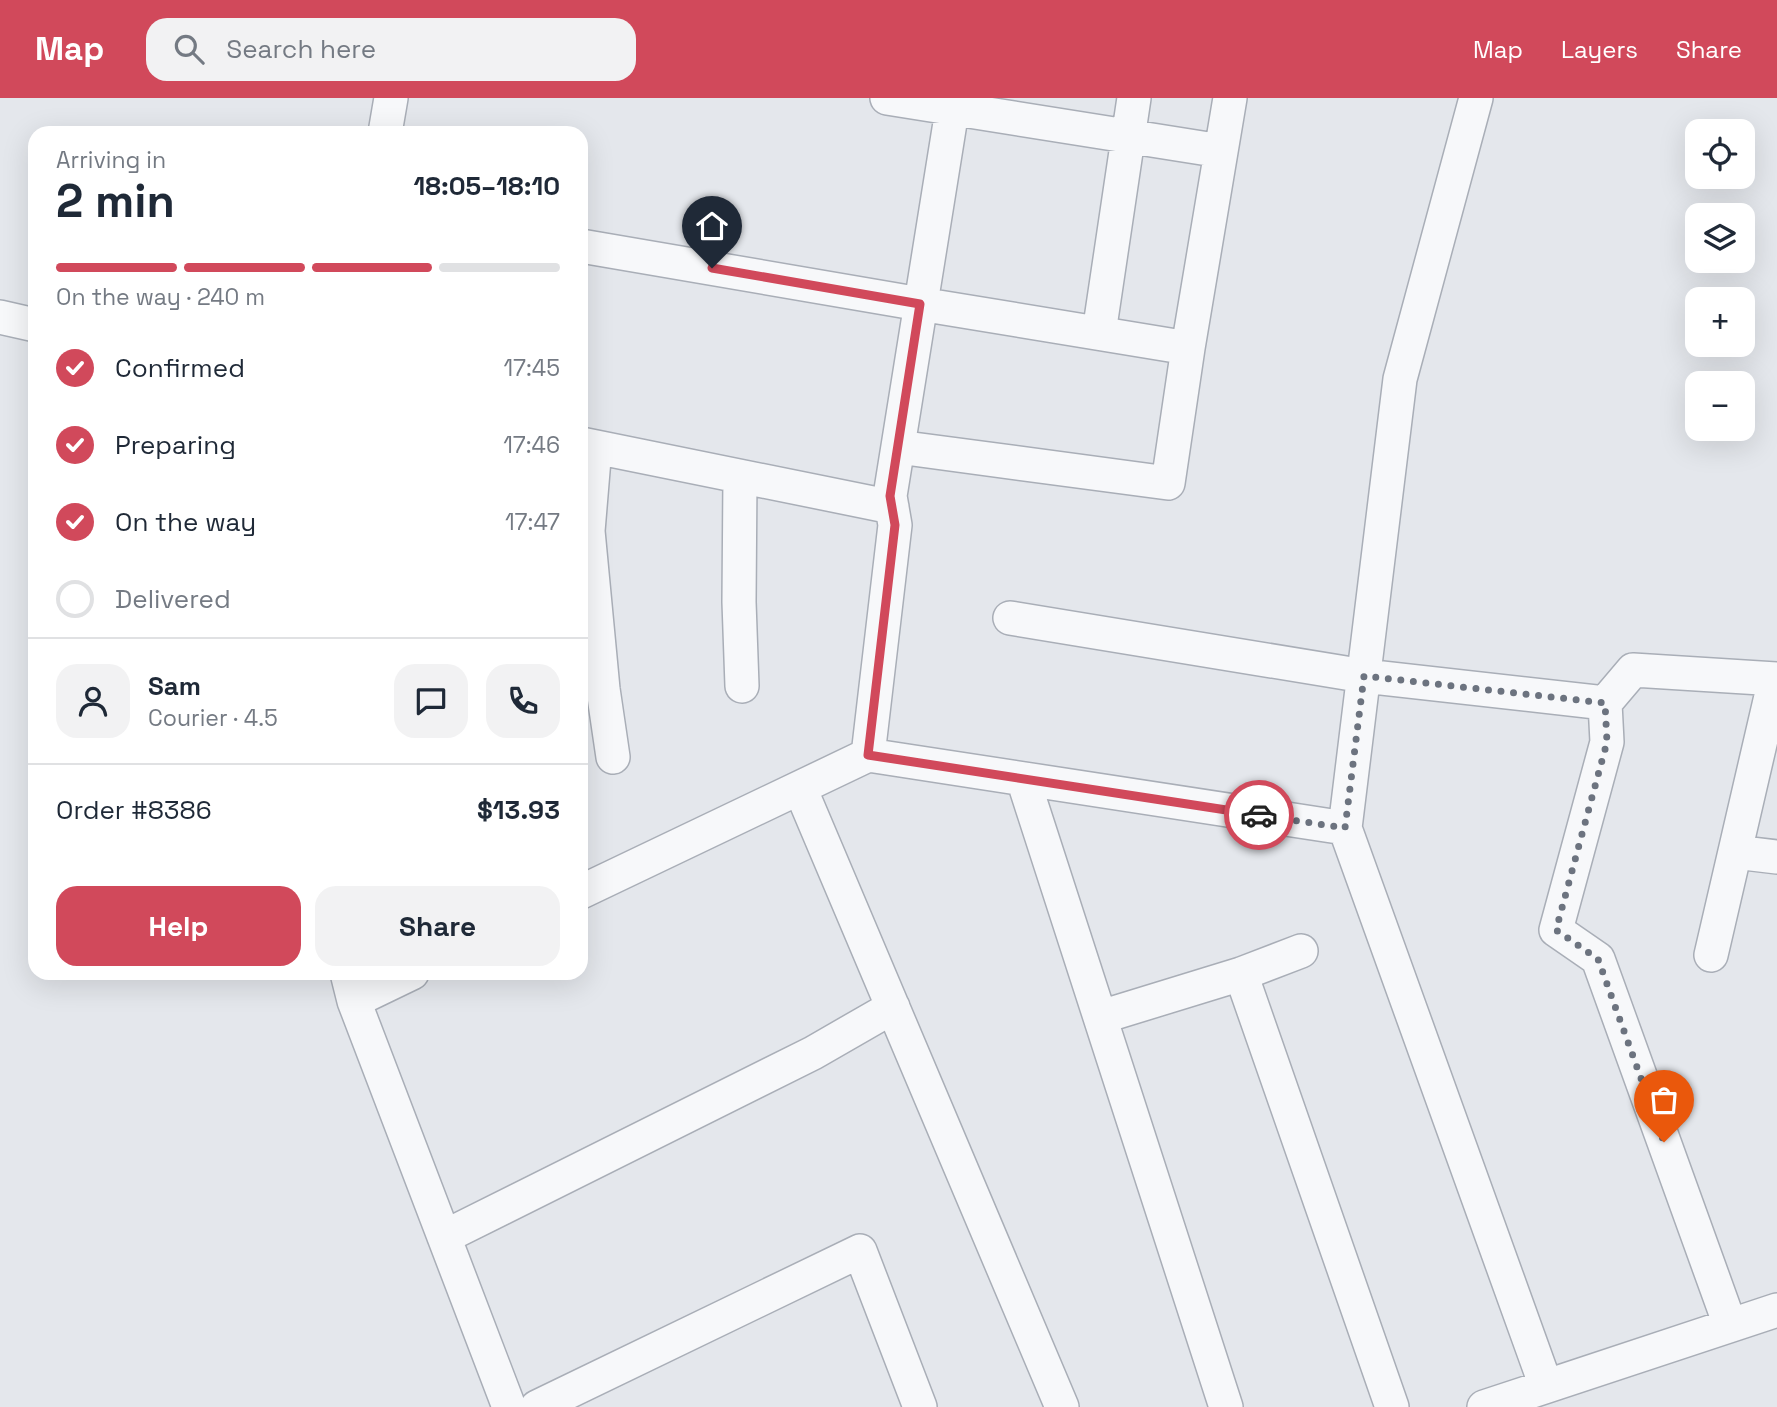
<!DOCTYPE html>
<html lang="en">
<head>
<meta charset="utf-8">
<style>
  :root { --surface:#fff; --page:#f2f2f3; --text:#1f2937; --muted:#747a83; --line:#e0e1e3; --accent:#d1495b }
  body { margin:0; font-family:"Space Grotesk",sans-serif; background:var(--page); color:var(--text); height:100vh; display:flex; flex-direction:column; font-size:26px; white-space:nowrap }
  * { box-sizing:border-box; margin:0 }
  p { font-size:23px; color:var(--muted) }
  .icon { flex:none; width:38px; height:38px; fill:none; stroke:currentColor; stroke-width:2; stroke-linecap:round; stroke-linejoin:round }
  .map { position:relative; flex:1; overflow:hidden }
  .side { position:absolute; left:28px; top:28px; width:560px; height:854px; display:flex; flex-direction:column; background:var(--surface); border-radius:21px; box-shadow:0 7px 28px #0002 }
  .side>* { flex:none }
  .fabs { position:absolute; left:1685px; top:21px; display:grid; gap:14px }
  .fabs a { display:grid; place-items:center; width:70px; height:70px; border-radius:14px; background:var(--surface); box-shadow:0 7px 28px #0002; font-size:35px }
  .pin { position:absolute; display:grid; place-items:center; width:60px; height:60px; color:#fff; margin:-72px -30px; border-radius:50% 50% 50% 0; rotate:-45deg; box-shadow:0 0 7px #0007 }
  .pin .icon { rotate:45deg }
  .courier { position:absolute; display:grid; place-items:center; width:70px; height:70px; margin:-35px; border:5px solid #d1495b; border-radius:50%; background:#fff; color:#222; box-shadow:0 2px 9px #0007 }
  .headline em { font-style:normal; font-weight:600 }
  .headline div { display:flex; flex-direction:column-reverse }
  .headline { display:flex; align-items:center; justify-content:space-between; height:119px; padding:0 28px }
  h1 { font-size:46px; font-weight:600; line-height:52px }
  .bar { display:grid; grid-template-columns:repeat(4,1fr); gap:10px 7px; align-content:center; height:84px; padding:0 28px }
  .bar i { height:9px; border-radius:5px; background:var(--line) }
  .bar .active { background:var(--accent) }
  .bar p { grid-column:span 4 }
  .line { display:flex; align-items:center; gap:18px; padding:0 28px; border-top:2px solid var(--line) }
  .line div { flex:1 }
  .round { display:grid; place-items:center; flex:none; width:74px; height:74px; border-radius:21px; background:var(--page) }
  ol { padding:0 28px; list-style:none }
  li { display:flex; align-items:center; gap:21px; height:77px }
  li p { margin-inline-start:auto }
  li .icon { padding:7px; border-radius:50%; background:var(--accent); color:#fff; stroke-width:4 }
  li:last-child { color:var(--muted) }
  li i { width:38px; height:38px; border:4px solid var(--line); border-radius:50% }
  .button { display:flex; gap:14px; margin-top:auto; padding:14px 28px }
  .button a { flex:1; height:80px; border-radius:21px; background:var(--accent); color:#fff; font-size:28px; font-weight:600; line-height:80px; text-align:center }
  .button a+a { background:var(--page); color:var(--text) }
  header { display:flex; align-items:center; gap:42px; box-sizing:border-box; height:98px; padding:0 35px; background:var(--accent); color:#fff }
  header strong { font-size:33px }
  nav { display:flex; gap:38px; margin-inline-start:auto; font-size:24px }
  .search { width:490px; height:63px; background:var(--page); display:flex; align-items:center; gap:18px; box-sizing:border-box; padding:0 24px; border-radius:21px; color:var(--muted); font-size:26px }
  .map>svg:first-child { display:block }
  .lines { fill:none; stroke-linecap:round; stroke-linejoin:round }
  .minor-casing { stroke:#a9aeb7; stroke-width:36 }
  .minor { stroke:#f7f8fa; stroke-width:33 }
  .done { stroke:#6c737f; stroke-width:7; stroke-dasharray:0 12.6 }
  .route { stroke:#d1495b; stroke-width:9 }
</style>
</head>
<body>
<header>
<strong>Map</strong>
<div class="search"><svg class="icon" aria-label="search" viewBox="0 0 24 24"><circle cx="10" cy="10" r="6"/><path d="M15 15l6 6"/></svg>Search here</div>
<nav><a>Map</a><a>Layers</a><a>Share</a></nav>
</header>
<div class="map">
<svg width="1777" height="1309" viewBox="0 0 1777 1309">
  <rect width="100%" height="100%" fill="#e4e7ec"/>
  <g class="lines">
    <defs>
      <path id="minor" d="M887,0L1221,53
        M1476,0L1400,281L1345,730L1546,1288
        M385,35L391,0
        M581,148L920,206L1188,250
        M0,219L35,227
        M1099,235L1134,0
        M581,346L892,409
        M595,349L588,433L603,591L613,659
        M898,349L1168,385L1188,250L1230,0
        M740,379L739,504L742,588
        M1010,520L1364,578L1605,605L1633,572L1777,581
        M1605,605L1607,644L1556,832L1598,861L1730,1227
        M868,657L895,427L890,398L954,0
        M1023,681L1226,1309
        M800,690L1062,1309
        M1735,754L1777,759
        M581,794L868,657L1345,730
        M1711,857L1775,581
        M347,875L354,903L509,1309
        M1241,876L1392,1309
        M354,903L412,875
        M1101,919L1241,876L1301,853
        M444,1139L813,955L893,909
        M537,1309L860,1153L920,1309
        M1484,1309L1777,1212"/>
    </defs>
    <!-- minor casing -->
    <use href="#minor" class="minor-casing"/>
    <!-- minor -->
    <use href="#minor" class="minor"/>
  </g>
  <g class="lines">
    <!-- done -->
    <path class="done" d="M1259,717L1345,730L1364,578L1605,605L1607,644L1556,832L1598,861L1664,1044"/>
    <!-- route -->
    <path class="route" d="M712,170L920,206L890,398L895,427L868,657L1259,717"/>
  </g>
</svg>
<div class="fabs">
<a><svg class="icon" aria-label="locate" viewBox="0 0 24 24"><circle cx="12" cy="12" r="6"/><path d="M12 2v4M12 18v4M2 12h4M18 12h4"/></svg></a>
<a><svg class="icon" aria-label="layers" viewBox="0 0 24 24"><path d="M12 4l9 5-9 5-9-5zM3 14l9 5 9-5"/></svg></a>
<a>+</a>
<a>−</a>
</div>
<div class="pin" style="left:1664px;top:1044px;background:#ea580c"><svg class="icon" aria-label="bag" viewBox="0 0 24 24"><path d="M5 8h14l-1 12H6zM9 8a3 3 0 0 1 6 0"/></svg></div>
<div class="pin" style="left:712px;top:170px;background:#1f2937"><svg class="icon" aria-label="home" viewBox="0 0 24 24"><path d="M3 11l9-7 9 7M6 9v11h12V9"/></svg></div>
<div class="courier" style="left:1259px;top:717px"><svg class="icon" aria-label="car" viewBox="0 0 24 24"><path d="M5 17H2v-5l4-1 3-4h7l3 4 3 1v5h-3M9 17h6M6 11h13"/><circle cx="7" cy="17" r="2"/><circle cx="17" cy="17" r="2"/></svg></div>
<section class="side">
<div class="headline"><div><h1>2 min</h1><p>Arriving in</p></div><em>18:05–18:10</em></div>
<div class="bar"><i class="active"></i><i class="active"></i><i class="active"></i><i></i><p>On the way · 240 m</p></div>
<ol>
<li><svg class="icon" aria-label="check" viewBox="0 0 24 24"><path d="M5 12l5 5 9-10"/></svg>Confirmed<p>17:45</p></li>
<li><svg class="icon" aria-label="check" viewBox="0 0 24 24"><path d="M5 12l5 5 9-10"/></svg>Preparing<p>17:46</p></li>
<li><svg class="icon" aria-label="check" viewBox="0 0 24 24"><path d="M5 12l5 5 9-10"/></svg>On the way<p>17:47</p></li>
<li><i></i>Delivered</li>
</ol>
<div class="line" style="height:126px"><a class="round"><svg class="icon" aria-label="person" viewBox="0 0 24 24"><circle cx="12" cy="8" r="4"/><path d="M4 21q1-7 8-7t8 7"/></svg></a><div><b>Sam</b><p>Courier · 4.5</p></div><a class="round"><svg class="icon" aria-label="chat" viewBox="0 0 24 24"><path d="M4 5h16v11H9l-5 4z"/></svg></a><a class="round"><svg class="icon" aria-label="phone" viewBox="0 0 24 24"><path d="M5 4h4l2 5-3 2q2 4 5 5l2-3 5 2v4C11 20 4 13 5 4z"/></svg></a></div>
<div class="line" style="height:91px"><div>Order #8386</div><b>$13.93</b></div>
<div class="button"><a>Help</a><a>Share</a></div>
</section>
</div>
</body>
</html>
